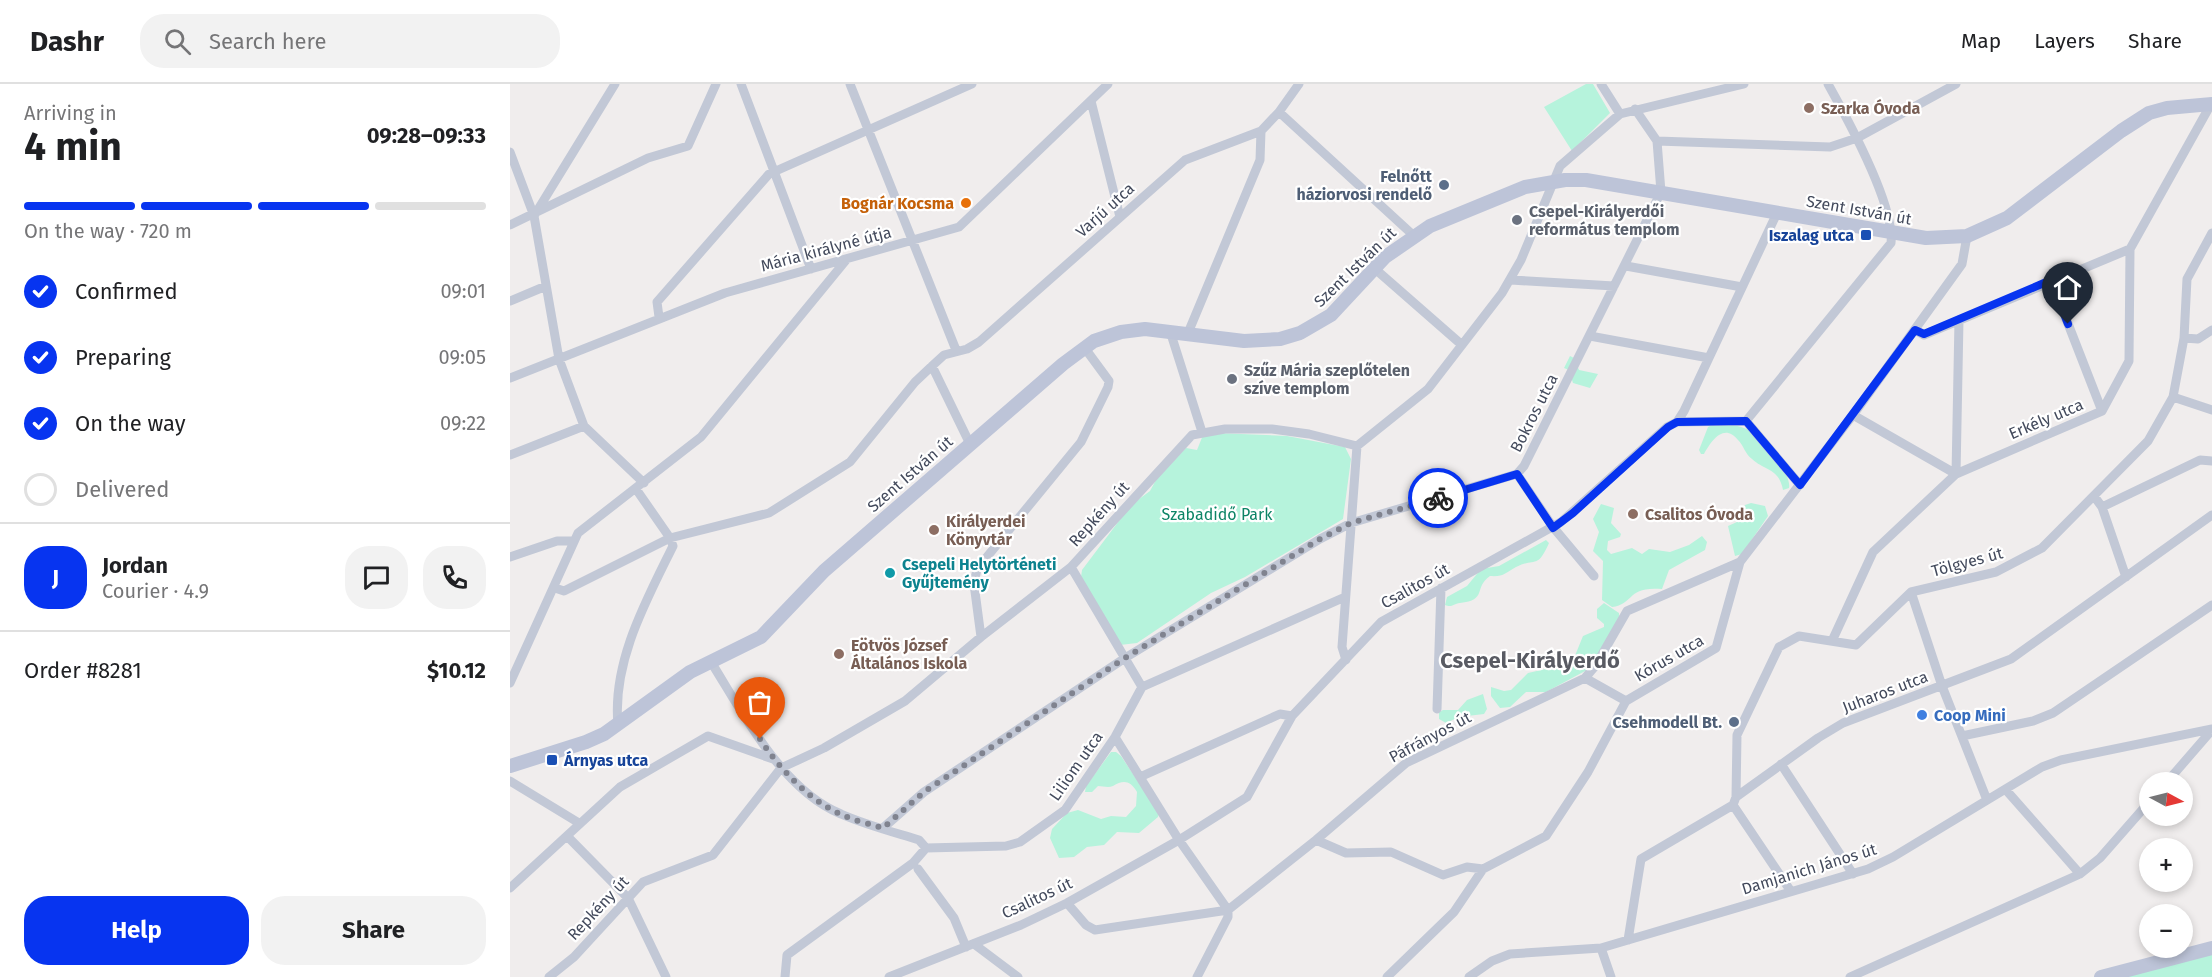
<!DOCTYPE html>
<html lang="en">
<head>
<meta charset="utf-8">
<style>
  :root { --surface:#fff; --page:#f2f2f2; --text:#202124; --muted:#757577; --line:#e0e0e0; --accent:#0734f0 }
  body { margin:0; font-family:"Fira Sans",sans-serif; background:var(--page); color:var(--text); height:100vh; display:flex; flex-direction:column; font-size:22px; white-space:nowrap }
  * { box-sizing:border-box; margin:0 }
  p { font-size:20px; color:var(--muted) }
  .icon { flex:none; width:33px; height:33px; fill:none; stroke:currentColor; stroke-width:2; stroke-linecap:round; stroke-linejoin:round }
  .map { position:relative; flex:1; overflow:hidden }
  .details { display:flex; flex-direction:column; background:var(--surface); width:510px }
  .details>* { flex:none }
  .needle { width:39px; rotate:97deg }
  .fabs { position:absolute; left:1629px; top:688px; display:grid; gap:12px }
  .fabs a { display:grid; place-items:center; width:54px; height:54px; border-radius:50%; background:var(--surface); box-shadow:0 3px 9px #0003; font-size:30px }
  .pin { position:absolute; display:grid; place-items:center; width:51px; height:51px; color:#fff; margin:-62px -26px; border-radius:50% 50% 50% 0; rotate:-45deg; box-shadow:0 0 6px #0007 }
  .pin .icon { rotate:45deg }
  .courier { position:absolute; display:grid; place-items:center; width:60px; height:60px; margin:-30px; border:4px solid #0734f0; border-radius:50%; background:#fff; color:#222; box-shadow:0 2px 8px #0007 }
  .summary em { font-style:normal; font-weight:700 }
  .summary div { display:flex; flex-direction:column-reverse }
  .summary { display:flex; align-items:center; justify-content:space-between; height:102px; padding:0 24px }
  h1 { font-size:39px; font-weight:700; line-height:45px }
  .bar { display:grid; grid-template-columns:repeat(4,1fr); gap:9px 6px; align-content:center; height:72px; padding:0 24px }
  .bar i { height:8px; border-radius:4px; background:var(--line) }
  .bar .selected { background:var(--accent) }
  .bar p { grid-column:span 4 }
  .line { display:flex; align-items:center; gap:15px; padding:0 24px; border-top:2px solid var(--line) }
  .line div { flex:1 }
  .round { display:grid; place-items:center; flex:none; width:63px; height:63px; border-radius:24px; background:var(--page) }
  ol { padding:0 24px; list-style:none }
  li { display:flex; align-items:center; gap:18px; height:66px }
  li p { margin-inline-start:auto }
  li .icon { padding:6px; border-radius:50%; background:var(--accent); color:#fff; stroke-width:4 }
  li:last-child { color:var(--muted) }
  li i { width:33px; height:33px; border:3px solid var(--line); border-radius:50% }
  .cta { display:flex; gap:12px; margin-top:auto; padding:12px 24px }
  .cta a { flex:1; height:69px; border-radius:24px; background:var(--accent); color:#fff; font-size:24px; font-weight:700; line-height:69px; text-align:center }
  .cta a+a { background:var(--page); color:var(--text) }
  header { display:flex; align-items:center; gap:36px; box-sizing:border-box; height:84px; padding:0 30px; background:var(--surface); border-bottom:2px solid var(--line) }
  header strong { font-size:28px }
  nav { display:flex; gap:33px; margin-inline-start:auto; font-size:21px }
  .search { width:420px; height:54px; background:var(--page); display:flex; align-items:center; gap:15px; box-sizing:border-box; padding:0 21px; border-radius:24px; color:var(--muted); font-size:22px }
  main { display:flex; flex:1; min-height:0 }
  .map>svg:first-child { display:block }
  .green { fill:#b6f3dc }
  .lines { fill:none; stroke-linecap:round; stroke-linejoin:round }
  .street { stroke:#c2c8d6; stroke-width:9 }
  .secondary { stroke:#bdc4d8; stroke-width:14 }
  .done { stroke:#80838f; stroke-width:6; stroke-dasharray:0 10.8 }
  .route { stroke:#0734f0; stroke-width:8 }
  .education-dot { fill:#8d6e63; stroke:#fff; stroke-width:2 }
  .service-dot { fill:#5c6f8a; stroke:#fff; stroke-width:2 }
  .food-dot { fill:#e8710a; stroke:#fff; stroke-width:2 }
  .worship-dot { fill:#6b7280; stroke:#fff; stroke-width:2 }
  .transit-dot { fill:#1a4fb4; stroke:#fff; stroke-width:2 }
  .culture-dot { fill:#0f9aa8; stroke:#fff; stroke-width:2 }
  .shop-dot { fill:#3f7fe0; stroke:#fff; stroke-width:2 }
  .labels { text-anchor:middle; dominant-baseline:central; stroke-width:4.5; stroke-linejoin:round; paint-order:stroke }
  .education-label { font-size:16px; font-weight:bold; fill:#785e54; stroke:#fff; text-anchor:start }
  .service-label { font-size:16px; font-weight:bold; fill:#4e5e75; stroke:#fff; text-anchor:end }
  .food-label { font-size:16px; font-weight:bold; fill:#c56008; stroke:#fff; text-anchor:end }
  .street-label { font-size:16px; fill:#434a5c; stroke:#fff }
  .worship-label { font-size:16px; font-weight:bold; fill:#5b616d; stroke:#fff; text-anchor:start }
  .transit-label { font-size:16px; font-weight:bold; fill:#164399; stroke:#fff; text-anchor:end }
  .park-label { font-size:16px; fill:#0d8466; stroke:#fff }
  .culture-label { font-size:16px; font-weight:bold; fill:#0d838f; stroke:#fff; text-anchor:start }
  .shop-label { font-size:16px; font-weight:bold; fill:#366cbe; stroke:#fff; text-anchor:start }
  .district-label { font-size:22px; font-weight:bold; fill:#595b63; stroke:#fff }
</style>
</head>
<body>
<header>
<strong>Dashr</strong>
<div class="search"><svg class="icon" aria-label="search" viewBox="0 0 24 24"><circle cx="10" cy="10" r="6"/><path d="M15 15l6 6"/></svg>Search here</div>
<nav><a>Map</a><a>Layers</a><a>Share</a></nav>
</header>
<main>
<section class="details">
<div class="summary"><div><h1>4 min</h1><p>Arriving in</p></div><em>09:28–09:33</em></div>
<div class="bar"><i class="selected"></i><i class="selected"></i><i class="selected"></i><i></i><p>On the way · 720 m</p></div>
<ol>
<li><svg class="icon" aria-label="check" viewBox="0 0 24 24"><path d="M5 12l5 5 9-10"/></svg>Confirmed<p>09:01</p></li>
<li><svg class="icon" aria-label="check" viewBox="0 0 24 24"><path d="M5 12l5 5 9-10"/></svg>Preparing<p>09:05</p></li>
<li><svg class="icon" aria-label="check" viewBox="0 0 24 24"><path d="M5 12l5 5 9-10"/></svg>On the way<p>09:22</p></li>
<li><i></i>Delivered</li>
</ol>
<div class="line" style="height:108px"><b class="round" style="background:var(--accent);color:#fff">J</b><div><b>Jordan</b><p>Courier · 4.9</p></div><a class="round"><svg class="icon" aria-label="chat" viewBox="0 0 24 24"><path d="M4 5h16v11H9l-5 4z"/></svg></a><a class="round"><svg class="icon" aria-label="phone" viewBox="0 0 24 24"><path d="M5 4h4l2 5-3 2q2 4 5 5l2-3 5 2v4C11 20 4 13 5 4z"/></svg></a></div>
<div class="line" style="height:78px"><div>Order #8281</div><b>$10.12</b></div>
<div class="cta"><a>Help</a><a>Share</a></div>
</section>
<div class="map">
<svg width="1702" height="893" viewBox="0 0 1702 893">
  <rect width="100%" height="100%" fill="#f0eded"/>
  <!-- green -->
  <path class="green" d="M1076,0H1083L1100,29L1062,67L1034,23Z
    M1060,272L1064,274L1069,286L1088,290L1080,304L1063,299L1059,286L1054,284Z
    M1207,339C1218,340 1235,342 1244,349C1256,358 1282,391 1279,404L1273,406C1269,384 1255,387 1242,375C1235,370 1234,362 1228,356C1214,338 1201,357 1194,370H1191L1189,366L1198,343Z
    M707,349L777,352L835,363L841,375L833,435L735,493L701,509L627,559L610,561L571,493L572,486L621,421L640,407L647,394L676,364L687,366L693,351Z
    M1241,419L1255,422L1258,432L1232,470L1225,472L1218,442L1227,438L1235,421Z
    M1091,420L1104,424L1101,439L1111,450L1110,453L1098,457L1097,466L1101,470L1122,464L1132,470L1139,465L1160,468L1179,461L1192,452L1197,458L1195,466L1159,486L1152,505C1116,502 1125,520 1102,523L1092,516L1093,477L1083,467L1089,448L1083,435Z
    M1036,456L1039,459C1027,486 1026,473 1006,483C995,489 994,493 980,492C963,504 978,516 950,519C943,520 942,524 935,521L937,513L957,502L971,485L989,482Z
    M1094,519L1109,529V534L1094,565L1077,586L1036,608H1016L1000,623L990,624L981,612V603L994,607L1001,606L1018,589L1062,579L1073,552L1094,543V540L1087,534V525Z
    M973,610L977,625L974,630L949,633L936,639L929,635V628L933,626H948L957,616Z
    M601,668H606L611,672L649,729L648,733L629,749L607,748L594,761L577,763L564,773L549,774L540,754L542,745L557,729L568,726L591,735L601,732L616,733L626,722L627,708C620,696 613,696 603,702C598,704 593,702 588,702L582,708H575L576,702Z
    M1702,861V893H1589Z"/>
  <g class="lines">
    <!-- street -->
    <path class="street" d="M231,0L301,185
      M340,0L446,266
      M1091,0L1110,30
      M581,17L610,133
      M769,28L903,151
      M1147,57L1320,63L1347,54L1446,0
      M0,68L24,132L49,275L74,342L134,399
      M24,132L105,0
      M0,141L138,74L178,62L206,0
      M1116,182L1232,203
      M864,184L952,261
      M1001,196L1104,202
      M1541,196L1592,327
      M0,217L36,202
      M149,233L147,218L259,90L462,0
      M1405,246L1414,251L1620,165
      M660,247L692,348
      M678,249L750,76L751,47
      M1080,252L1199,274
      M1674,254L1688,255L1702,246
      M422,282L460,360
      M0,294L215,209L449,143L598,0
      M1663,313L1702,326
      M1343,331L1446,390L1449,236
      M1236,337L1381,159C1385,122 1337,34 1318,0
      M1236,337L1290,401
      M1167,338L1236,337
      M0,371L74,342
      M1007,390L1043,443L1084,492
      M1584,412L1592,423L1616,493
      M1592,423L1690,376L1702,377
      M0,473L47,457H63
      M561,483L632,603
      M45,504L54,507L160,454L259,429L340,378L405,298L422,282L434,271L457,265L469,258L675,76L751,47L769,28L789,0
      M1401,508L1432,602L1477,716
      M471,553L464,500L467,485L571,358L598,303L599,297L574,263
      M1322,557L1363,468L1446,390L1592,327L1619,277L1620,165L1701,20
      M836,576L832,563L847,362
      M201,578C233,629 272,706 331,730C356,741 383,748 409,756L416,764L496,762L510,758L555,726L605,653L632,603L835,513
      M1075,594L1116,617
      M0,599L68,449L191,353L337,175
      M927,625L931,504
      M108,641C102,578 136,517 163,462L160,454L126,405
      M1452,652L1523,637L1543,629L1702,521
      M605,653L669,756L718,826
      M1271,680L1343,790
      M630,693L770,630L782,632
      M0,697L69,739
      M1656,699L1702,646
      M1496,706L1570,790
      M1226,713L1227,651L1269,563L1289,552L1346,561L1401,508L1486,488L1532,464L1638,357L1663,313L1674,254L1677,195L1702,149
      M1223,721L1280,806
      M373,744L414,708L615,574L810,455L841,439L1007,390L1014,382L1151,108L1147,57L1125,25
      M57,752L118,814L156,893
      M806,756L836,769L881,768L933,791L957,783L973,785L1036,752L1078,688L1116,617L1206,564L1230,478L1343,331L1452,180L1457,152
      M408,785L444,834L456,863
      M0,804L110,703L198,652L263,675
      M557,819L576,841L585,846L718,826L806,756L896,679L1075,594L1086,581L1117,527L1230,478
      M1118,856L1131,775L1223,721L1226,713L1308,654L1333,639L1501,575L1702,431
      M464,860L508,893
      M1091,864L1101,893
      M39,893L64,873L133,798L203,771L271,684L314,664L395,617L471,553L561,483L682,351L715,345H762L799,350L847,362L918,305L992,209L1011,176L1050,82L1110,30L1234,0
      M275,893L277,871L403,779L416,764
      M379,893L511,841L557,819L669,756L737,713L782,632L871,538L1051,438L1157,343L1167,338L1174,327L1267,129
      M687,893L718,833V826
      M877,893L944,828L973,785
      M959,893L982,877L1000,870L1091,864L1358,785L1383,773L1532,683L1551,676L1702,645
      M1340,893L1570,790L1590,774L1640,717"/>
    <!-- secondary -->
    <path class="secondary" d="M0,682L76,658L94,650L180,588L251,553L314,487L553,280L584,257L611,248L635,245L734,257L770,255L790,249L821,231L875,173L920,142L1015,103L1055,96H1076L1416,154L1457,152L1497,134L1611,47L1639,29L1657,24L1702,20
      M1591,893L1702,864"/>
  </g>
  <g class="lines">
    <!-- done -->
    <path class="done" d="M250,655C269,684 297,714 328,729C342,736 359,740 373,744L414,708L615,574L810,455L841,439L928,414"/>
    <!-- route -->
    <path class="route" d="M928,414L1007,390L1043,444L1063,429L1158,343L1167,338L1236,337L1290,401L1405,246L1414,250L1541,196L1558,240"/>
  </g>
  <!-- markers -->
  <g class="education-dot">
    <circle cx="1299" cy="24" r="6"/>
    <circle cx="1123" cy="430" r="6"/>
    <circle cx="424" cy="446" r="6"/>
    <circle cx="329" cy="570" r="6"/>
  </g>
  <g class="service-dot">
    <circle cx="934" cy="101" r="6"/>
    <circle cx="1224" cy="638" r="6"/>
  </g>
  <circle class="food-dot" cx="456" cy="119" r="6"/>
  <g class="worship-dot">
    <circle cx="1007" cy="136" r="6"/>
    <circle cx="722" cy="295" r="6"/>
  </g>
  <g class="transit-dot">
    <rect x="1350" y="145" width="12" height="12" rx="3"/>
    <rect x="36" y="670" width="12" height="12" rx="3"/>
  </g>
  <circle class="culture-dot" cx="380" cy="489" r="6"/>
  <circle class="shop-dot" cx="1412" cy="631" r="6"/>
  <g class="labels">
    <!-- education labels -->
    <g class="education-label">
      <text x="1311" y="24">Szarka Óvoda</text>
      <text x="1135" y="430">Csalitos Óvoda</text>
      <text x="436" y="437">Királyerdei<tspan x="436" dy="18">Könyvtár</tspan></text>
      <text x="341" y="561">Eötvös József<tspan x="341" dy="18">Általános Iskola</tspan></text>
    </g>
    <!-- service labels -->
    <g class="service-label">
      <text x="922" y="92">Felnőtt<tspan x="922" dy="18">háziorvosi rendelő</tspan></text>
      <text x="1212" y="638">Csehmodell Bt.</text>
    </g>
    <!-- food labels -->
    <g class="food-label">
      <text x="444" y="119">Bognár Kocsma</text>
    </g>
    <!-- street labels -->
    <g class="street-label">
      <text transform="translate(595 126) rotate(-42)">Varjú utca</text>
      <text transform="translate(1349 126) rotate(10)">Szent István út</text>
      <text transform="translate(316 165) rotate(-15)">Mária királyné útja</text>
      <text transform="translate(845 183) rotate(-44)">Szent István út</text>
      <text transform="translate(1024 329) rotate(-63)">Bokros utca</text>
      <text transform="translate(1536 335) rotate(-23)">Erkély utca</text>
      <text transform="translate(400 390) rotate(-41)">Szent István út</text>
      <text transform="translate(589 430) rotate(-48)">Repkény út</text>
      <text transform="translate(1457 478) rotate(-15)">Tölgyes út</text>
      <text transform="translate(905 502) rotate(-29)">Csalitos út</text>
      <text transform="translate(1159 574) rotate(-30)">Kórus utca</text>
      <text transform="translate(1375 608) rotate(-21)">Juharos utca</text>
      <text transform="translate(920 653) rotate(-28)">Páfrányos út</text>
      <text transform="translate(566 682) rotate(-55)">Liliom utca</text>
      <text transform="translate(1299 785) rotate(-17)">Damjanich János út</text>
      <text transform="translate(527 814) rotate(-25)">Csalitos út</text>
      <text transform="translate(88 824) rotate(-47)">Repkény út</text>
    </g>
    <!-- worship labels -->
    <g class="worship-label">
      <text x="1019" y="127">Csepel-Királyerdői<tspan x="1019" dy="18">református templom</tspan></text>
      <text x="734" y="286">Szűz Mária szeplőtelen<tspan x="734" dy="18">szíve templom</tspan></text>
    </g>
    <!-- transit labels -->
    <g class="transit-label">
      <text x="1344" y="151">Iszalag utca</text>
      <text x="54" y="676" text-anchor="start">Árnyas utca</text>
    </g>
    <!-- park labels -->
    <g class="park-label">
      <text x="707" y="430">Szabadidő Park</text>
    </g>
    <!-- culture labels -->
    <g class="culture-label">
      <text x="392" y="480">Csepeli Helytörténeti<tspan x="392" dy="18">Gyűjtemény</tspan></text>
    </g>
    <!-- shop labels -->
    <g class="shop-label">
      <text x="1424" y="631">Coop Mini</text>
    </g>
    <!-- district labels -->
    <g class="district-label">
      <text x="1020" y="576">Csepel-Királyerdő</text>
    </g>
  </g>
</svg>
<div class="fabs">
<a><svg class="needle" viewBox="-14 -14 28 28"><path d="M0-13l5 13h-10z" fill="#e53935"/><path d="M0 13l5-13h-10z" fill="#757577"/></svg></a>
<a>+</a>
<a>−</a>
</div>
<div class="pin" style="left:250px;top:655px;background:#ea580c"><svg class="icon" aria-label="bag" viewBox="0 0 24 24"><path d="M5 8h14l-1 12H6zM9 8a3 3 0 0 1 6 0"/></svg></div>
<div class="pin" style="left:1558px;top:240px;background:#1f2937"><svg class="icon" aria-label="home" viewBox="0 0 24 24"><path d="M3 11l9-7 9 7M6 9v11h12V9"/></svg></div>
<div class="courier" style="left:928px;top:414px"><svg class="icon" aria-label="bike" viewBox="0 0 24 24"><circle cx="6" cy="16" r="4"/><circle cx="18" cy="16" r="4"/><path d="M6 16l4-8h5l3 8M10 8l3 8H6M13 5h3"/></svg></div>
</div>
</main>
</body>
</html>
